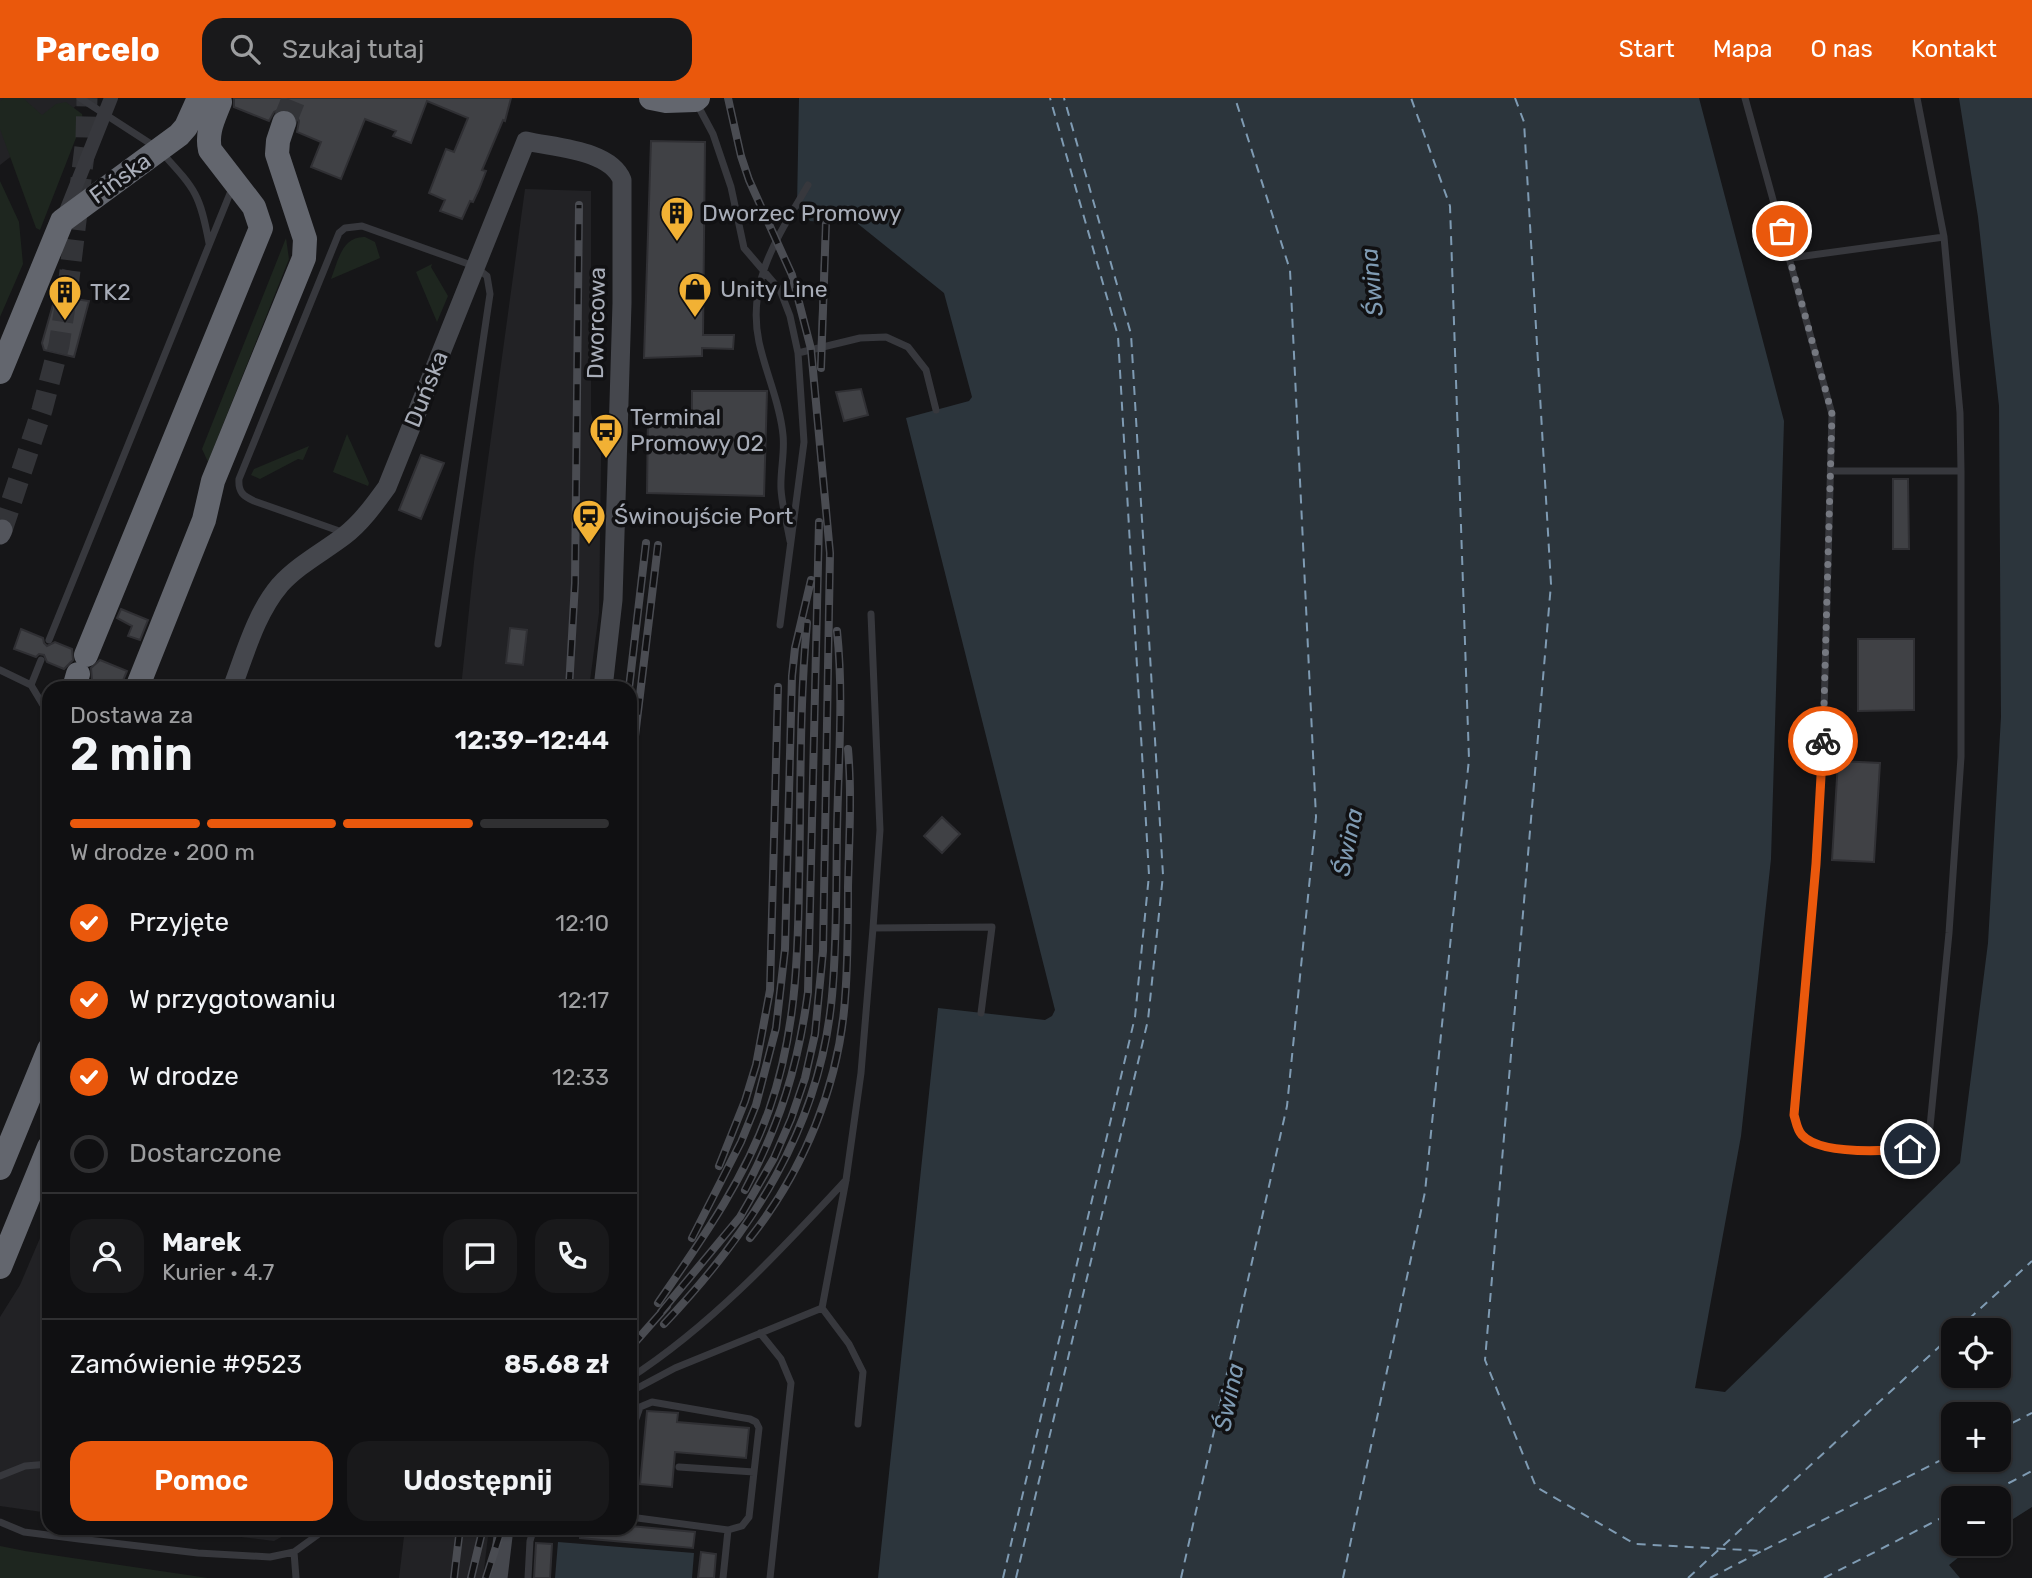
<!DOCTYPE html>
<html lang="pl">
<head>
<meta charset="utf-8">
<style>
  :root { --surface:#101012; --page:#19191b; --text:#f1f3f6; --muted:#9c9d9f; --line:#303032; --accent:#ea580c }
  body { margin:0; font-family:Rubik,sans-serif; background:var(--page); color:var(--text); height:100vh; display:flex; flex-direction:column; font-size:26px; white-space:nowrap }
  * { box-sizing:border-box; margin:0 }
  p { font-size:23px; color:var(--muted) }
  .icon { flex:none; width:38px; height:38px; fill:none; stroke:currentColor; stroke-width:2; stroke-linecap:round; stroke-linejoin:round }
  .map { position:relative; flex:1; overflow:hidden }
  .details { position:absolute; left:42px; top:583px; width:595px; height:854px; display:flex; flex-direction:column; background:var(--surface); border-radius:21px; box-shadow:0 2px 5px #0004,0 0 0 2px var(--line) }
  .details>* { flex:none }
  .buttons { position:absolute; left:1941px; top:1220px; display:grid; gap:14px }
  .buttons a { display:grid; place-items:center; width:70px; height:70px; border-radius:14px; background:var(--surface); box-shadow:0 2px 5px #0004,0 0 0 2px var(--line); font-size:35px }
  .pin { position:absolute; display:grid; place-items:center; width:60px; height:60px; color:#fff; margin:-30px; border:4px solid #fff; border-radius:50%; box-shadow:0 2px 7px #0007 }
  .courier { position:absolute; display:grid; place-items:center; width:70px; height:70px; margin:-35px; border:5px solid #ea580c; border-radius:50%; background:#fff; color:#222; box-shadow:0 2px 9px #0007 }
  .headline em { font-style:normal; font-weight:600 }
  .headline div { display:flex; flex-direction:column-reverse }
  .headline { display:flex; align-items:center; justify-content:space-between; height:119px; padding:0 28px }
  h1 { font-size:46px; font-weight:600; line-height:52px }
  .bar { display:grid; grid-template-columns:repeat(4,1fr); gap:10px 7px; align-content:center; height:84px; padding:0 28px }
  .bar i { height:9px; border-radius:5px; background:var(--line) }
  .bar .on { background:var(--accent) }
  .bar p { grid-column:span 4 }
  .line { display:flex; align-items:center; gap:18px; padding:0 28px; border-top:2px solid var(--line) }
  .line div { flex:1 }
  .round { display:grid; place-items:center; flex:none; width:74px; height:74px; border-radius:21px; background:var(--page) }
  ol { padding:0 28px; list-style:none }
  li { display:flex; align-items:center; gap:21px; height:77px }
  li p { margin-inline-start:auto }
  li .icon { padding:7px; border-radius:50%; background:var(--accent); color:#fff; stroke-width:4 }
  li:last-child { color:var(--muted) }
  li i { width:38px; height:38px; border:4px solid var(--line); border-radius:50% }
  .primary-button { display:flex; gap:14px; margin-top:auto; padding:14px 28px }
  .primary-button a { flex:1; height:80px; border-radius:21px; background:var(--accent); color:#fff; font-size:28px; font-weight:600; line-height:80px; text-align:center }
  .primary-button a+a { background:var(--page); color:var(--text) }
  header { display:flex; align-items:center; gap:42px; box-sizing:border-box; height:98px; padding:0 35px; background:var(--accent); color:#fff }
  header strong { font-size:33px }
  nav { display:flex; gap:38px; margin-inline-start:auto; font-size:24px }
  .search { width:490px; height:63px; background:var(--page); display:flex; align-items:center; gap:18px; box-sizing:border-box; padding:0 24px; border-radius:21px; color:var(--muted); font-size:26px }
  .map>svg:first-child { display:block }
  .built { fill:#222225 }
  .green { fill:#1e261f }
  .water { fill:#2c353c; fill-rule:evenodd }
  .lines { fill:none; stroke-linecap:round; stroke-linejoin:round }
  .ferry { stroke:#7f9bb3; stroke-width:2; stroke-dasharray:9 7; stroke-linecap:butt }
  .building { fill:#404145; stroke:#303034; stroke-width:2 }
  .primary-tunnel { stroke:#333438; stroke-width:21; stroke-dasharray:21 10; stroke-linecap:butt }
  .highway-tunnel { stroke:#333438; stroke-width:24; stroke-dasharray:24 12; stroke-linecap:butt }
  .lane { stroke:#37383d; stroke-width:7 }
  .street { stroke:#37383d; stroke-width:14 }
  .secondary { stroke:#45474d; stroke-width:19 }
  .primary { stroke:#53555c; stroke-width:21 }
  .highway { stroke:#63666e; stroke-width:24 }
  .rail-casing { stroke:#4a4c52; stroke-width:8 }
  .rail { stroke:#111113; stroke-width:5; stroke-dasharray:16; stroke-linecap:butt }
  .done { stroke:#757880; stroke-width:7; stroke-dasharray:0 12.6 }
  .route { stroke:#ea580c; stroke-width:9 }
  .labels { text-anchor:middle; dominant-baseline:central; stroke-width:7; stroke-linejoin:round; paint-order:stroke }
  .street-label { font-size:23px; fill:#a8adb8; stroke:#111113 }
  .poi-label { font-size:23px; fill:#a8adb8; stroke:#111113; text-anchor:start }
  .water-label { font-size:24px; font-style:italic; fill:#7f9bb3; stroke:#111113 }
</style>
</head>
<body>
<header>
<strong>Parcelo</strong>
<div class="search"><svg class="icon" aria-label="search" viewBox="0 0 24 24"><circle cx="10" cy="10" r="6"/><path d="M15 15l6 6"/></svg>Szukaj tutaj</div>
<nav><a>Start</a><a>Mapa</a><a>O nas</a><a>Kontakt</a></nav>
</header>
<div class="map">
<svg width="2032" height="1480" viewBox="0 0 2032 1480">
  <rect width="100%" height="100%" fill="#161618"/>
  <!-- built -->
  <path class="built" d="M0,0H79L76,8L0,67Z
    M525,91L591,93V315L601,353V368L599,515L589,590H461L474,464Z
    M49,1119V1415L0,1408V1219L20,1187Z
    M167,1430H298L274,1443Z
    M405,1430H489L483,1480H399Z"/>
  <!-- green -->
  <path class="green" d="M4,0H23L42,17L56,6L66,4L82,16L83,22L40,132L36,130L0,31V3Z
    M0,83L19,124L23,166L0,219Z
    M365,139L375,144L380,160L331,181C338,163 342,138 365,139Z
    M286,140L289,161L208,364L202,351Z
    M432,166L431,169L448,198L437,224L416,174Z
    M347,336L369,385L368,388L333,374Z
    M309,348L303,362L298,361L260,381L251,377L254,371Z
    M0,1448L25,1453L208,1480H0Z"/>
  <!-- water -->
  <path class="water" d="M799,0H1699L1784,323L1771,761L1741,1038L1695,1290L1725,1294L1960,1065L1988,845L2001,619L1999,308L1978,119L1959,0H2032V1409L1999,1430L1998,1400H1953V1446H1975L1949,1467L1960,1480H878L938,910L1045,922L1052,918L1055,912L906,320L969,303L972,299L944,195L847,117L837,125L810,123L797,109ZM1953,1232H1998V1278H1953ZM1953,1316H1998V1362H1953Z
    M558,1444L694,1455L692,1480H555Z"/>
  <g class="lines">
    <!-- ferry -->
    <path class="ferry" d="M1515,0L1524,24L1551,486L1485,1262L1536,1389L1635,1446L1762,1453L1953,1356
      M1957,1232L2032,1163
      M1998,1332L2032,1315
      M1980,1400L2032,1373
      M1003,1480L1135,919L1149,777L1118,238L1050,0
      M1016,1480L1148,922L1163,777L1131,236L1064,0
      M1181,1480L1287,1008L1316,719L1290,172L1235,0
      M1343,1480L1425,1094L1469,661L1450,108L1411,0
      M1688,1480L1953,1236
      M1710,1480L1762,1453
      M1824,1480L1953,1414"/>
  </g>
  <!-- building -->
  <path class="building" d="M234,0H511L505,23L503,22L482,72L486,73L479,91L473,104L470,103L462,121L440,113L445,102L429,95L446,51L454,54L468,20L427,3L411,45L393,38L396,33L365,21L341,81L311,69L321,44L297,34L299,23L295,15L288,11H280L274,14L269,23L234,9Z
    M651,43L705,44L703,237H734L733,251L702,250V258L644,260Z
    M63,172L71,174L67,200L89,203L74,259L44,252L42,245Z
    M861,291L868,317L844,323L836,294Z
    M692,293H767L764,398L647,395L648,316L692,317Z
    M421,357L444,365L421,421L399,412Z
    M1893,381H1908L1909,451H1893Z
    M121,511L148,522L140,542L128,538L132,528L117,520Z
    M510,530L527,532L523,567L506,565Z
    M21,531L43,540L44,545L47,548L55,544L72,551L73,562L64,571L47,564L44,557L39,556L36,559L14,551Z
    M1858,541H1914V612L1858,613Z
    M100,562L127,573L120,590H112L92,582L91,570Z
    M1838,663L1880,665L1874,764L1832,762Z
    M942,719L960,736L942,755L924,738Z
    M647,1313L678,1315L677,1324L749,1330L746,1360L675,1354L672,1389L640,1386Z
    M630,1428L695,1434L693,1450L580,1440V1430H630Z
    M536,1445L552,1446L550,1480H534Z
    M701,1454L716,1456L714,1480H698Z"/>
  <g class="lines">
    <!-- primary-tunnel -->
    <path class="primary-tunnel" d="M2,432L42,312L59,247L68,189L86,40L87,0"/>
    <!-- highway-tunnel -->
    <path class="highway-tunnel" d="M284,25L294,0"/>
    <!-- lane -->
    <path class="lane" d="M80,0L154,48
      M1745,0L1832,316L1823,651L1816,766L1794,1017C1796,1023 1797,1032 1802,1037C1823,1060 1899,1053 1928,1049L1949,835L1961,659V373L1960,315L1944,139L1917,0
      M697,6L713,36L731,89L744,150L780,192L790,218L798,255L804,344L780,527
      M163,56C196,92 200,97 209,145
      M1790,160L1944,139
      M821,248L826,124
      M798,255L860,240L886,239L908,249L926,272L936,312
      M1831,373H1961
      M342,434L254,403C243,398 238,394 239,381L339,135L345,130L362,128L474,168L487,178L490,196L438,546
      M790,443C787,426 782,408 781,391C780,373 785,355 783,337C780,305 766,276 759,244C746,183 779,137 808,87
      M49,542L233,88
      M0,572L31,587L49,617
      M31,587L41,562
      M873,830L992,829L981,915
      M822,1210L849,1246L863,1274L858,1326
      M760,1235L781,1261L791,1285L770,1480
      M630,1280C712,1227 780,1153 846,1082
      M630,1294L675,1270L822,1210L846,1082L861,975L873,830L880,732L871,516
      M630,1338L640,1309L652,1304L750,1321L756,1324L759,1330L754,1374
      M679,1369L754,1374L749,1419L742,1428L728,1432L723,1480
      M0,1378L25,1368L49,1366
      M630,1419L728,1432
      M0,1424L24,1434L79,1441L198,1455L270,1459L294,1454L327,1430
      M294,1454L296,1480
      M528,1480L530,1443L534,1430"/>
    <!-- street -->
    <path class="street" d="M64,118L111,0"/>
    <!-- secondary -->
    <path class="secondary" d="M232,590C245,556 256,515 280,487C298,467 323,454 344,438C361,425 374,407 387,389L526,43C556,50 610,52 622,82V205L613,502L603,590
      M498,1480L504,1430"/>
    <!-- primary -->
    <path class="primary" d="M0,436L2,432"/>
    <!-- highway -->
    <path class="highway" d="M651,0L666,3L695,2L698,0
      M0,274L62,123L179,37L186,29L199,0
      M86,557L261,130L254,109L210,52C206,34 214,20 220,4
      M74,590L78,576
      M137,590L204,422L213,383L304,160L305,141L277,56L278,43L284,25
      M0,1070L49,951
      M0,1169L49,1049"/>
    <defs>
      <path id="rail" d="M821,270L826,124
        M569,590L575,485L579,107
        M629,590L646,445
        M630,680L658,447
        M719,1068L745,1003L756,967L770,892L778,589
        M745,1092C780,1025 798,969 808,894L819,424
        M692,1140L741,1044L756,1007L776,930L785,851L792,578L795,550L811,482
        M750,1140C804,1072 839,987 845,901C848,864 848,826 848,789C849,743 852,696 848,651
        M658,1205C700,1144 744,1083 769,1012C795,938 798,863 799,786C801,699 799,611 807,525
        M661,1214L740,1119L774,1060L791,1021L805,980L815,936L823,853L830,455L811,251L792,177L749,82L741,58L728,0
        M664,1226C752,1133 820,1030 832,898C837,844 836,789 837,734C838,667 844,600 837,533
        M630,1250L667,1208
        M454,1480L460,1430
        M471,1480L483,1430
        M486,1480L502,1430"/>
    </defs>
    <!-- rail casing -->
    <use href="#rail" class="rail-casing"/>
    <!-- rail -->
    <use href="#rail" class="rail"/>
  </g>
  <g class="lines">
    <!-- done -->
    <path class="done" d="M1782,133L1832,316L1823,643"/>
    <!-- route -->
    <path class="route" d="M1823,643L1816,766L1794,1017C1796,1023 1797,1032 1802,1037C1820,1057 1884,1053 1910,1051"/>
  </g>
  <!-- icons -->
  <defs>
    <symbol id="building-pin" viewBox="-11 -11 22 30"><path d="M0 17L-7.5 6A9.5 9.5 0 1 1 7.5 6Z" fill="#f2b134" stroke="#111113"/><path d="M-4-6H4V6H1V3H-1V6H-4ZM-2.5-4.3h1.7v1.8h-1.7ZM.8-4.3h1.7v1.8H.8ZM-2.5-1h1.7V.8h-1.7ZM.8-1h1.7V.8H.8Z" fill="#111"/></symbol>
    <symbol id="shop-pin" viewBox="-11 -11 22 30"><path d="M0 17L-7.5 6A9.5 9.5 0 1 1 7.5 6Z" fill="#f2b134" stroke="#111113"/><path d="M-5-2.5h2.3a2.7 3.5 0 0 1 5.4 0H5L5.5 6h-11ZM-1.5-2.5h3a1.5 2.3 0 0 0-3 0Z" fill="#111"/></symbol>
    <symbol id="bus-pin" viewBox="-11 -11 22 30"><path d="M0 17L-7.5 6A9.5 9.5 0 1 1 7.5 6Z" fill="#f2b134" stroke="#111113"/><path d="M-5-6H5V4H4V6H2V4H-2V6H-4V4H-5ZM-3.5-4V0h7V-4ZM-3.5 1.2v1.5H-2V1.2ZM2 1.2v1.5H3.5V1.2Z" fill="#111"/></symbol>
    <symbol id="station-pin" viewBox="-11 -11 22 30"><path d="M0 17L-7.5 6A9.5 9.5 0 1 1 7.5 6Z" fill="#f2b134" stroke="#111113"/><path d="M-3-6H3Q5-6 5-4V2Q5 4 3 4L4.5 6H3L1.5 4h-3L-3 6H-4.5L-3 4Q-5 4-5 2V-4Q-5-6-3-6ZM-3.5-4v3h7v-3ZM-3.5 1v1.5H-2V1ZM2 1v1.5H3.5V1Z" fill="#111"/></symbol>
  </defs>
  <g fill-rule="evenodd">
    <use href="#building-pin" x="658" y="96" width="38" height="52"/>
    <use href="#shop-pin" x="676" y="172" width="38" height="52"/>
    <use href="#building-pin" x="46" y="175" width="38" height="52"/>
    <use href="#bus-pin" x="587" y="313" width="38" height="52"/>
    <use href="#station-pin" x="570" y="399" width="38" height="52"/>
  </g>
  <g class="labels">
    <!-- street labels -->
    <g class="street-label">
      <text transform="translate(120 80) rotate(-36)">Fińska</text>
      <text transform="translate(596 225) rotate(-89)">Dworcowa</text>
      <text transform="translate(426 291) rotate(-68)">Duńska</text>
    </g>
    <!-- poi labels -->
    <g class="poi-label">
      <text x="702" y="115">Dworzec Promowy</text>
      <text x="720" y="191">Unity Line</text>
      <text x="90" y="194">TK2</text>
      <text x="630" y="319">Terminal<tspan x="630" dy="26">Promowy 02</tspan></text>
      <text x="614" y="418">Świnoujście Port</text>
    </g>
    <!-- water labels -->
    <g class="water-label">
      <text transform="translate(1372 184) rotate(-95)">Świna</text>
      <text transform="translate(1348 744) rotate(-78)">Świna</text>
      <text transform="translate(1229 1299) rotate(-78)">Świna</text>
    </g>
  </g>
</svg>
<div class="buttons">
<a><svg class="icon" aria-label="locate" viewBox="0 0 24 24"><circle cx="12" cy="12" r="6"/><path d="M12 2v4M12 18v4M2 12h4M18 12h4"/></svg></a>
<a>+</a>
<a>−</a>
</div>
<div class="pin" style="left:1782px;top:133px;background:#ea580c"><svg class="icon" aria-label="bag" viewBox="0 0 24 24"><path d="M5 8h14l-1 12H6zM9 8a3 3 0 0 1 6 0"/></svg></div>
<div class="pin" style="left:1910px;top:1051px;background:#1f2937"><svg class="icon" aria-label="home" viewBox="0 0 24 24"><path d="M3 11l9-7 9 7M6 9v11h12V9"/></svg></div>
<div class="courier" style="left:1823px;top:643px"><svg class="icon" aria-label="bike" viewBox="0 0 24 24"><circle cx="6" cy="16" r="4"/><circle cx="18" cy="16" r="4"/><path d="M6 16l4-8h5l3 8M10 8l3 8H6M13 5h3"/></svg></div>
<section class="details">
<div class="headline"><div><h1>2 min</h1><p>Dostawa za</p></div><em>12:39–12:44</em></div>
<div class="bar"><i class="on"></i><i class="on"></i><i class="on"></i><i></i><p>W drodze · 200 m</p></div>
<ol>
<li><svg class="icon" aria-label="check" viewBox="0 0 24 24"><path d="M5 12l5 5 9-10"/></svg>Przyjęte<p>12:10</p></li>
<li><svg class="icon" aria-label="check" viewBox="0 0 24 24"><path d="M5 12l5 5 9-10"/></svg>W przygotowaniu<p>12:17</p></li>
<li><svg class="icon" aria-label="check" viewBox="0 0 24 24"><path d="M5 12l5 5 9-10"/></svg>W drodze<p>12:33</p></li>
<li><i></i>Dostarczone</li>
</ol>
<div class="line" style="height:126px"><a class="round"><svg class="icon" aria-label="person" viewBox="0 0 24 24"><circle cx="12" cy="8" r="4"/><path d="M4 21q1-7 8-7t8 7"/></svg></a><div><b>Marek</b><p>Kurier · 4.7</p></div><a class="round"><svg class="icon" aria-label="chat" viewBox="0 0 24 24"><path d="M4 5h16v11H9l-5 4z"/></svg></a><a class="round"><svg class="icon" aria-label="phone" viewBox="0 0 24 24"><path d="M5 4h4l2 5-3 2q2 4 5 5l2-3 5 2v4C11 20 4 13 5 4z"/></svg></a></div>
<div class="line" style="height:91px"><div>Zamówienie #9523</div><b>85.68 zł</b></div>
<div class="primary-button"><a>Pomoc</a><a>Udostępnij</a></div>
</section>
</div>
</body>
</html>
